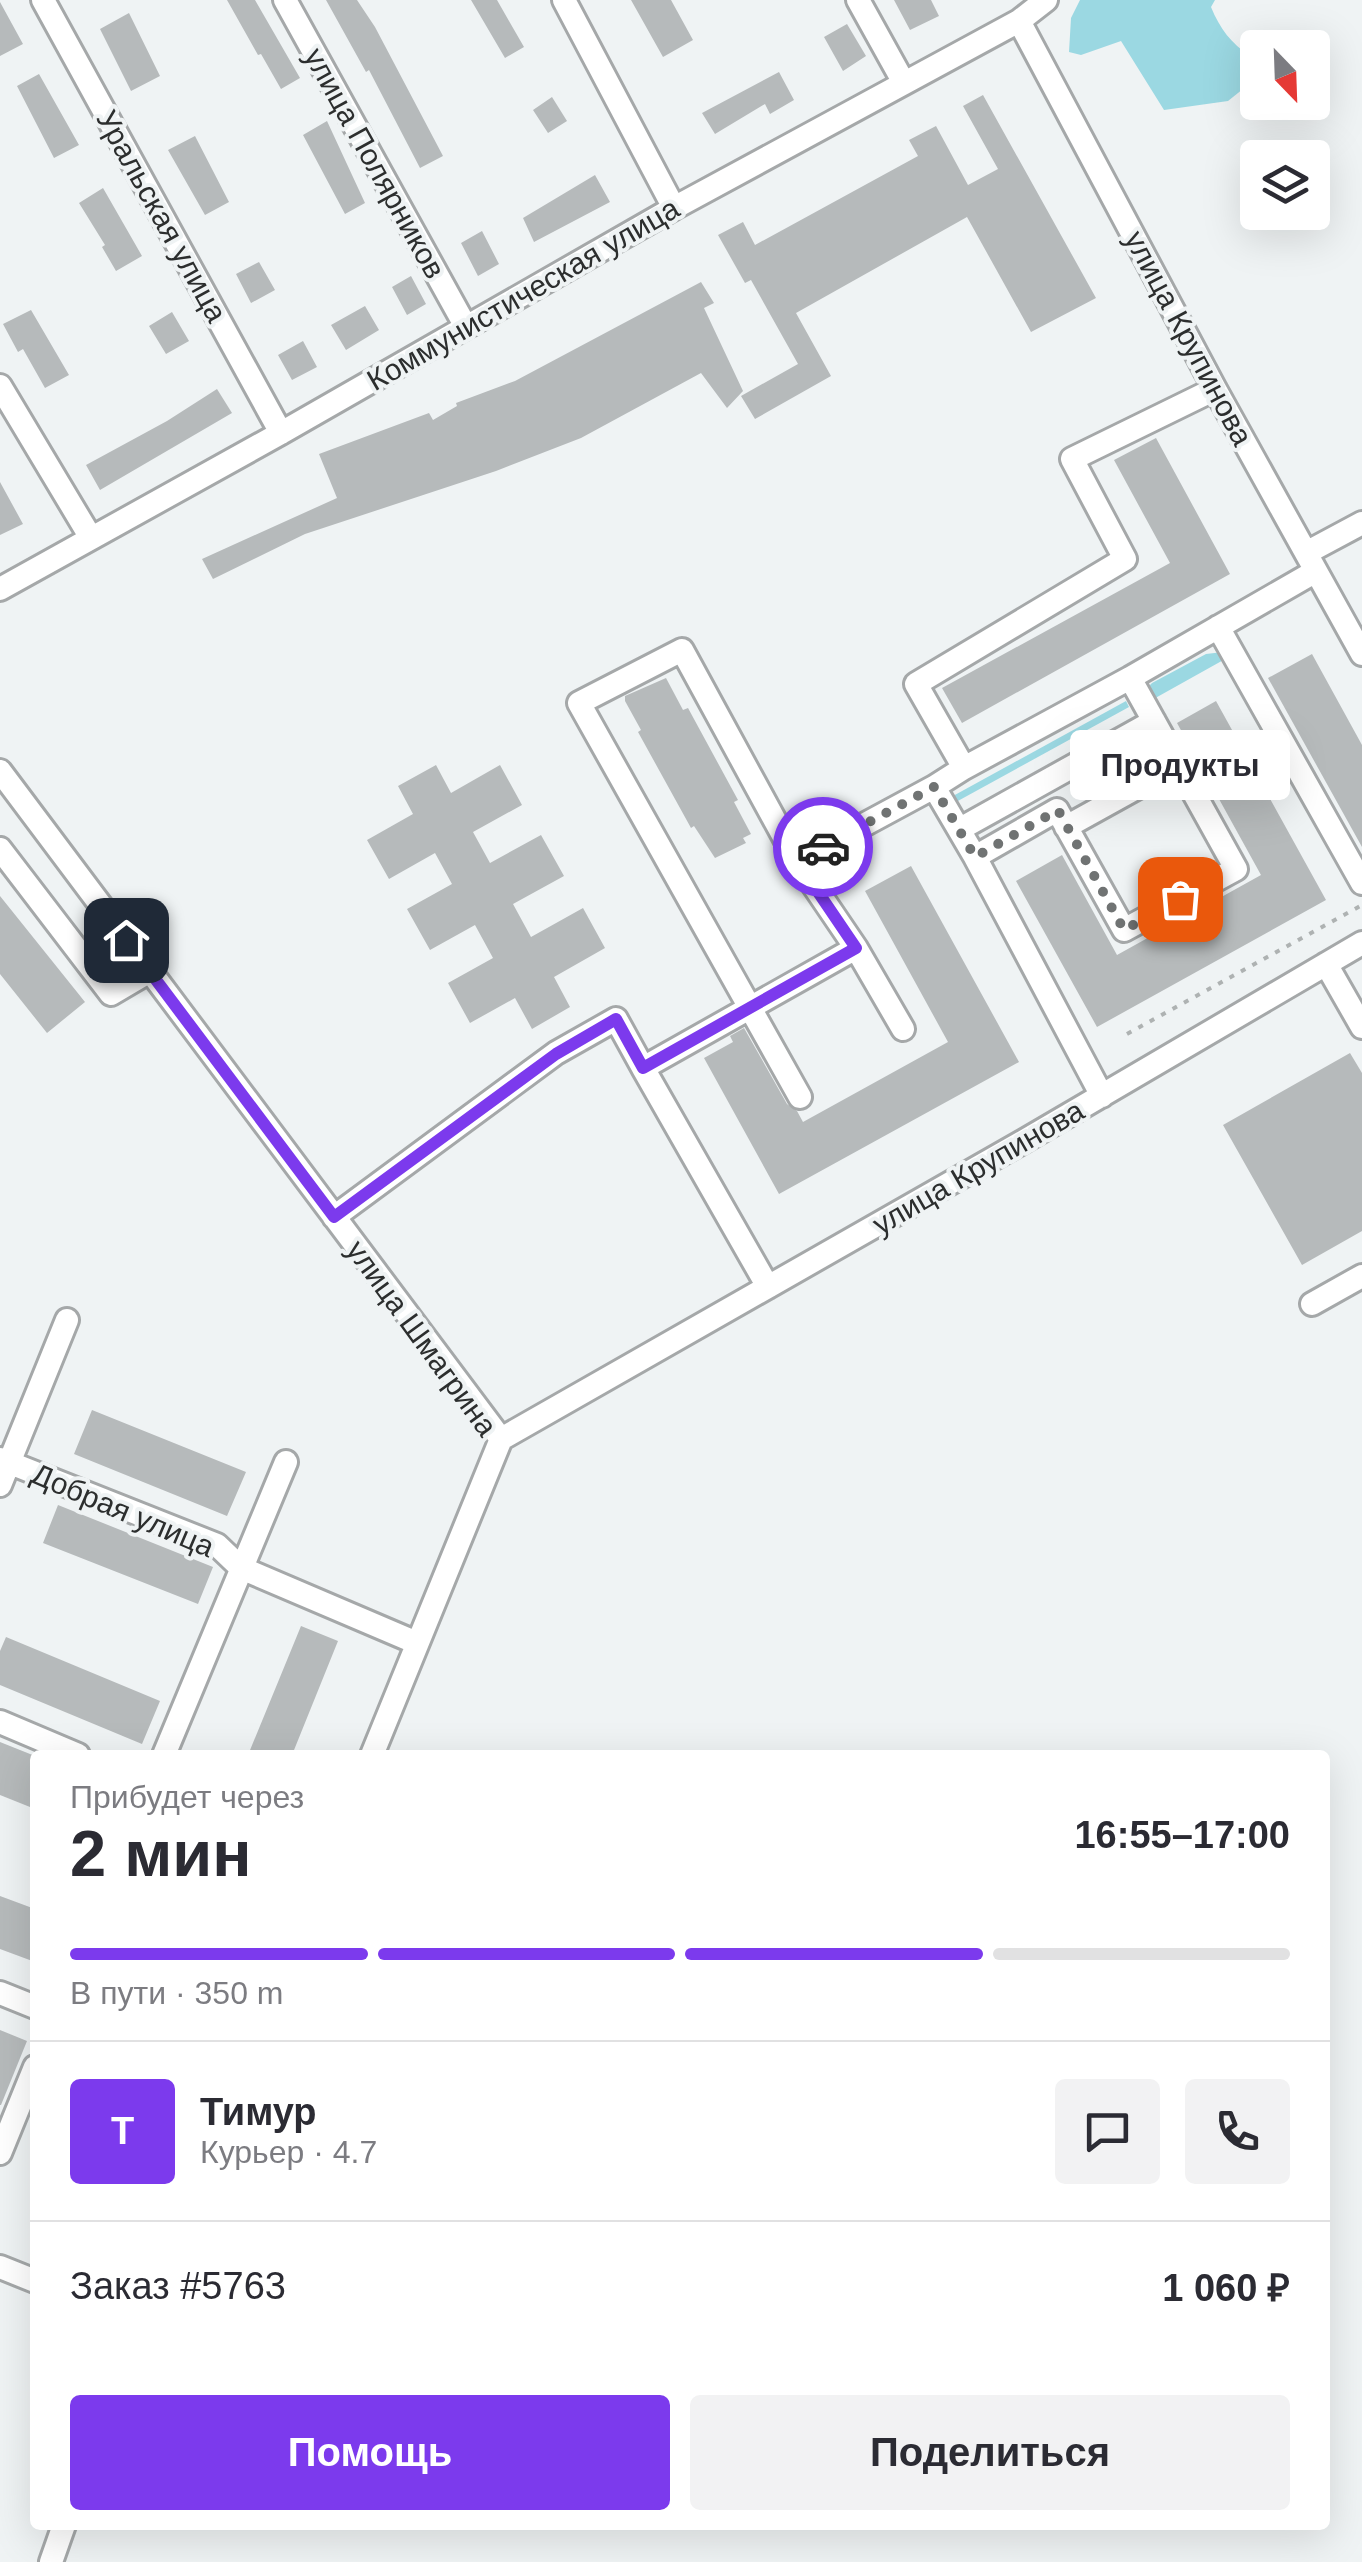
<!DOCTYPE html>
<html lang="ru">
<head>
<meta charset="utf-8">
<style>
  :root { --surface:#fff; --page:#f2f2f3; --text:#2b2b33; --muted:#7c7c81; --line:#e1e1e2; --accent:#7c3aed }
  body { margin:0; font-family:Helvetica,sans-serif; background:var(--page); color:var(--text); height:100vh; display:flex; flex-direction:column; font-size:38px; white-space:nowrap }
  * { box-sizing:border-box; margin:0 }
  p { font-size:32px; color:var(--muted) }
  .icon { flex:none; width:55px; height:55px; fill:none; stroke:currentColor; stroke-width:2; stroke-linecap:round; stroke-linejoin:round }
  .map { position:relative; flex:1; overflow:hidden }
  .side { position:absolute; left:30px; top:1750px; width:1300px; height:780px; display:flex; flex-direction:column; background:var(--surface); border-radius:10px; box-shadow:0 10px 40px #0002 }
  .side>* { flex:none }
  .needle { width:65px; rotate:157deg }
  .controls { position:absolute; left:1240px; top:30px; display:grid; gap:20px }
  .controls a { display:grid; place-items:center; width:90px; height:90px; border-radius:10px; background:var(--surface); box-shadow:0 10px 40px #0002; font-size:50px }
  .pin { position:absolute; display:grid; place-items:center; width:85px; height:85px; color:#fff; margin:-42px; border-radius:20px; box-shadow:0 5px 15px #0006 }
  .courier { position:absolute; display:grid; place-items:center; width:100px; height:100px; margin:-50px; border:8px solid #7c3aed; border-radius:50%; background:#fff; color:#222; box-shadow:0 2px 12px #0007 }
  .bubble { position:absolute; height:70px; border-radius:10px; background:var(--surface); box-shadow:0 10px 40px #0002; font-size:32px; font-weight:800; line-height:70px; text-align:center }
  .overview em { font-style:normal; font-weight:800 }
  .overview div { display:flex; flex-direction:column-reverse }
  .overview { display:flex; align-items:center; justify-content:space-between; height:170px; padding:0 40px }
  h1 { font-size:65px; font-weight:800; line-height:75px }
  .bar { display:grid; grid-template-columns:repeat(4,1fr); gap:15px 10px; align-content:center; height:120px; padding:0 40px }
  .bar i { height:12px; border-radius:8px; background:var(--line) }
  .bar .on { background:var(--accent) }
  .bar p { grid-column:span 4 }
  .line { display:flex; align-items:center; gap:25px; padding:0 40px; border-top:2px solid var(--line) }
  .line div { flex:1 }
  .round { display:grid; place-items:center; flex:none; width:105px; height:105px; border-radius:10px; background:var(--page) }
  .button { display:flex; gap:20px; margin-top:auto; padding:20px 40px }
  .button a { flex:1; height:115px; border-radius:10px; background:var(--accent); color:#fff; font-size:40px; font-weight:800; line-height:115px; text-align:center }
  .button a+a { background:var(--page); color:var(--text) }
  .map>svg:first-child { display:block }
  .green { fill:#9bd8e2 }
  .building { fill:#b6babb }
  .lines { fill:none; stroke-linecap:round; stroke-linejoin:round }
  .minor-casing { stroke:#a5a8a9; stroke-width:28 }
  .path { stroke:#aeb2b2; stroke-width:4; stroke-dasharray:5 8; stroke-linecap:butt }
  .minor { stroke:#fff; stroke-width:22 }
  .done { stroke:#707373; stroke-width:10; stroke-dasharray:0 18 }
  .route { stroke:#7c3aed; stroke-width:12 }
  .labels { text-anchor:middle; dominant-baseline:central; stroke-width:8; stroke-linejoin:round; paint-order:stroke }
  .street-label { font-size:30px; fill:#2c2e2e; stroke:#eff3f4 }
</style>
</head>
<body>
<div class="map">
<svg width="1362" height="2562" viewBox="0 0 1362 2562">
  <rect width="100%" height="100%" fill="#eff3f4"/>
  <!-- green -->
  <path class="green" d="M1080,0H1215L1211,7C1220,29 1231,43 1250,56L1248,85L1228,101L1164,110L1121,41L1081,55L1069,52L1071,18Z
    M1223,652L1227,658L1150,701L1147,688L1152,683L1206,654Z
    M1126,701L1129,707L956,802L953,796Z"/>
  <!-- building -->
  <path class="building" d="M227,0H255L300,78L281,89L261,54L258,55Z
    M326,0H357L375,27L443,156L420,168L369,70L366,72Z
    M471,0H497L524,47L505,58Z
    M631,0H671L693,40L663,57Z
    M894,0H931L939,16L910,30Z
    M0,2L23,44L0,56Z
    M129,13L160,76L131,91L100,29Z
    M847,24L866,56L843,71L824,37Z
    M779,72L794,100L770,114L765,104L715,134L702,113Z
    M39,74L79,145L54,158L17,86Z
    M983,95L1096,298L1031,332L967,217L796,313L831,376L755,419L741,396L798,364L751,280L745,283L718,235L743,222L755,245L918,156L909,140L936,126L968,185L998,169L963,106Z
    M552,97L567,121L548,133L533,110Z
    M327,121L365,203L345,214L303,135Z
    M195,136L229,202L205,215L168,150Z
    M595,175L610,202L534,242L523,218Z
    M103,188L142,256L116,271L102,247L105,245L79,203Z
    M482,231L499,264L478,276L461,243Z
    M259,262L275,290L251,303L236,274Z
    M411,276L426,304L407,315L392,287Z
    M701,282L714,303L704,308L743,391L727,408L701,373L581,438L496,471L305,534L213,579L202,559L337,498L319,454L429,413L433,420L457,406L456,403L515,381Z
    M365,306L379,330L346,350L331,325Z
    M31,310L69,375L45,388L23,349L18,352L3,324Z
    M172,312L189,341L166,354L149,326Z
    M303,341L317,367L292,380L278,355Z
    M217,389L232,413L100,490L86,465L167,421Z
    M1156,438L1230,574L962,723L942,688L1170,563L1114,460Z
    M0,482L23,524L0,535Z
    M1312,654L1362,745V847L1268,678Z
    M666,678L683,710L688,708L738,800L734,802L751,834L743,838L746,843L715,858L694,826L691,828L638,732L641,730L625,701V696Z
    M1216,701L1326,900L1097,1027L1016,881L1062,855L1117,955L1261,875L1177,723Z
    M436,765L451,793L500,765L522,805L473,832L490,863L541,835L564,876L513,904L531,937L583,908L605,948L554,977L570,1007L532,1029L515,998L470,1023L448,983L493,958L475,925L430,950L407,909L452,884L435,853L389,879L367,840L413,814L398,786Z
    M911,866L1019,1062L779,1194L704,1058L733,1042L730,1036L744,1028L787,1104L797,1111L803,1122L948,1042L865,891Z
    M0,896L85,1002L47,1033L0,974Z
    M1350,1053L1362,1073V1231L1302,1265L1223,1125Z
    M92,1410L246,1472L227,1516L74,1454Z
    M58,1505L213,1567L198,1604L43,1543Z
    M301,1626L338,1641L292,1755H248Z
    M6,1637L160,1701L142,1744L0,1685V1651Z
    M0,1742L35,1756V1809L0,1795Z
    M0,1896L35,1909V1962L0,1949Z
    M0,2030L27,2041L1,2105H0Z"/>
  <g class="lines">
    <defs>
      <path id="minor" d="M43,0L281,433
        M285,0L466,327
        M564,0L674,208
        M858,0L904,83
        M1019,21L1215,389L1362,654
        M0,386L91,538
        M1215,389L1072,459L1125,559L916,684L964,768L1130,678L1316,571
        M1306,553L1362,523
        M0,589L281,433L674,208L1019,21L1046,0
        M1218,627L1362,883
        M964,768L934,787L975,857L1102,1096
        M0,771L501,1439
        M1066,827L1178,765
        M960,829L1154,721
        M0,849L111,994L150,971
        M975,857L1057,810L1124,930L1236,869L1130,678
        M797,861L682,650L579,703L800,1097
        M856,948L903,1029
        M1326,964L1362,1027
        M334,1217L556,1053L616,1019L643,1068
        M768,1287L643,1068L856,948L797,861L934,787
        M1312,1304L1362,1276
        M501,1439L1024,1141L1362,943
        M0,1459L217,1545L241,1568L417,1643
        M0,1485L67,1320
        M0,1722L78,1755
        M164,1755L286,1462
        M372,1755L501,1439
        M0,1993L35,2007
        M0,2153L35,2067
        M0,2267L35,2281
        M51,2562L64,2525"/>
    </defs>
    <!-- minor casing -->
    <use href="#minor" class="minor-casing"/>
    <!-- path -->
    <path class="path" d="M1127,1034L1362,905"/>
    <!-- minor -->
    <use href="#minor" class="minor"/>
  </g>
  <g class="lines">
    <!-- done -->
    <path class="done" d="M823,847L934,787L975,857L1058,810L1124,930L1180,899"/>
    <!-- route -->
    <path class="route" d="M126,940L334,1217L556,1054L616,1019L643,1068L856,948L797,861L823,847"/>
  </g>
  <g class="labels">
    <!-- street labels -->
    <g class="street-label">
      <text transform="translate(375 163) rotate(61)">улица Полярников</text>
      <text transform="translate(162 216) rotate(61)">Уральская улица</text>
      <text transform="translate(523 294) rotate(-30)">Коммунистическая улица</text>
      <text transform="translate(1189 338) rotate(62)">улица Крупинова</text>
      <text transform="translate(978 1167) rotate(-30)">улица Крупинова</text>
      <text transform="translate(422 1338) rotate(54)">улица Шмагрина</text>
      <text transform="translate(123 1510) rotate(23)">Добрая улица</text>
    </g>
  </g>
</svg>
<div class="controls">
<a><svg class="needle" viewBox="-14 -14 28 28"><path d="M0-13l5 13h-10z" fill="#e53935"/><path d="M0 13l5-13h-10z" fill="#7c7c81"/></svg></a>
<a><svg class="icon" aria-label="layers" viewBox="0 0 24 24"><path d="M12 4l9 5-9 5-9-5zM3 14l9 5 9-5"/></svg></a>
</div>
<div class="pin" style="left:1180px;top:899px;background:#ea580c"><svg class="icon" aria-label="bag" viewBox="0 0 24 24"><path d="M5 8h14l-1 12H6zM9 8a3 3 0 0 1 6 0"/></svg></div>
<div class="pin" style="left:126px;top:940px;background:#1f2937"><svg class="icon" aria-label="home" viewBox="0 0 24 24"><path d="M3 11l9-7 9 7M6 9v11h12V9"/></svg></div>
<div class="courier" style="left:823px;top:847px"><svg class="icon" aria-label="car" viewBox="0 0 24 24"><path d="M5 17H2v-5l4-1 3-4h7l3 4 3 1v5h-3M9 17h6M6 11h13"/><circle cx="7" cy="17" r="2"/><circle cx="17" cy="17" r="2"/></svg></div>
<div class="bubble" style="left:1070px;top:730px;width:220px">Продукты</div>
<section class="side">
<div class="overview"><div><h1>2 мин</h1><p>Прибудет через</p></div><em>16:55–17:00</em></div>
<div class="bar"><i class="on"></i><i class="on"></i><i class="on"></i><i></i><p>В пути · 350 m</p></div>
<div class="line" style="height:180px"><b class="round" style="background:var(--accent);color:#fff">Т</b><div><b>Тимур</b><p>Курьер · 4.7</p></div><a class="round"><svg class="icon" aria-label="chat" viewBox="0 0 24 24"><path d="M4 5h16v11H9l-5 4z"/></svg></a><a class="round"><svg class="icon" aria-label="phone" viewBox="0 0 24 24"><path d="M5 4h4l2 5-3 2q2 4 5 5l2-3 5 2v4C11 20 4 13 5 4z"/></svg></a></div>
<div class="line" style="height:130px"><div>Заказ #5763</div><b>1 060 ₽</b></div>
<div class="button"><a>Помощь</a><a>Поделиться</a></div>
</section>
</div>
</body>
</html>
